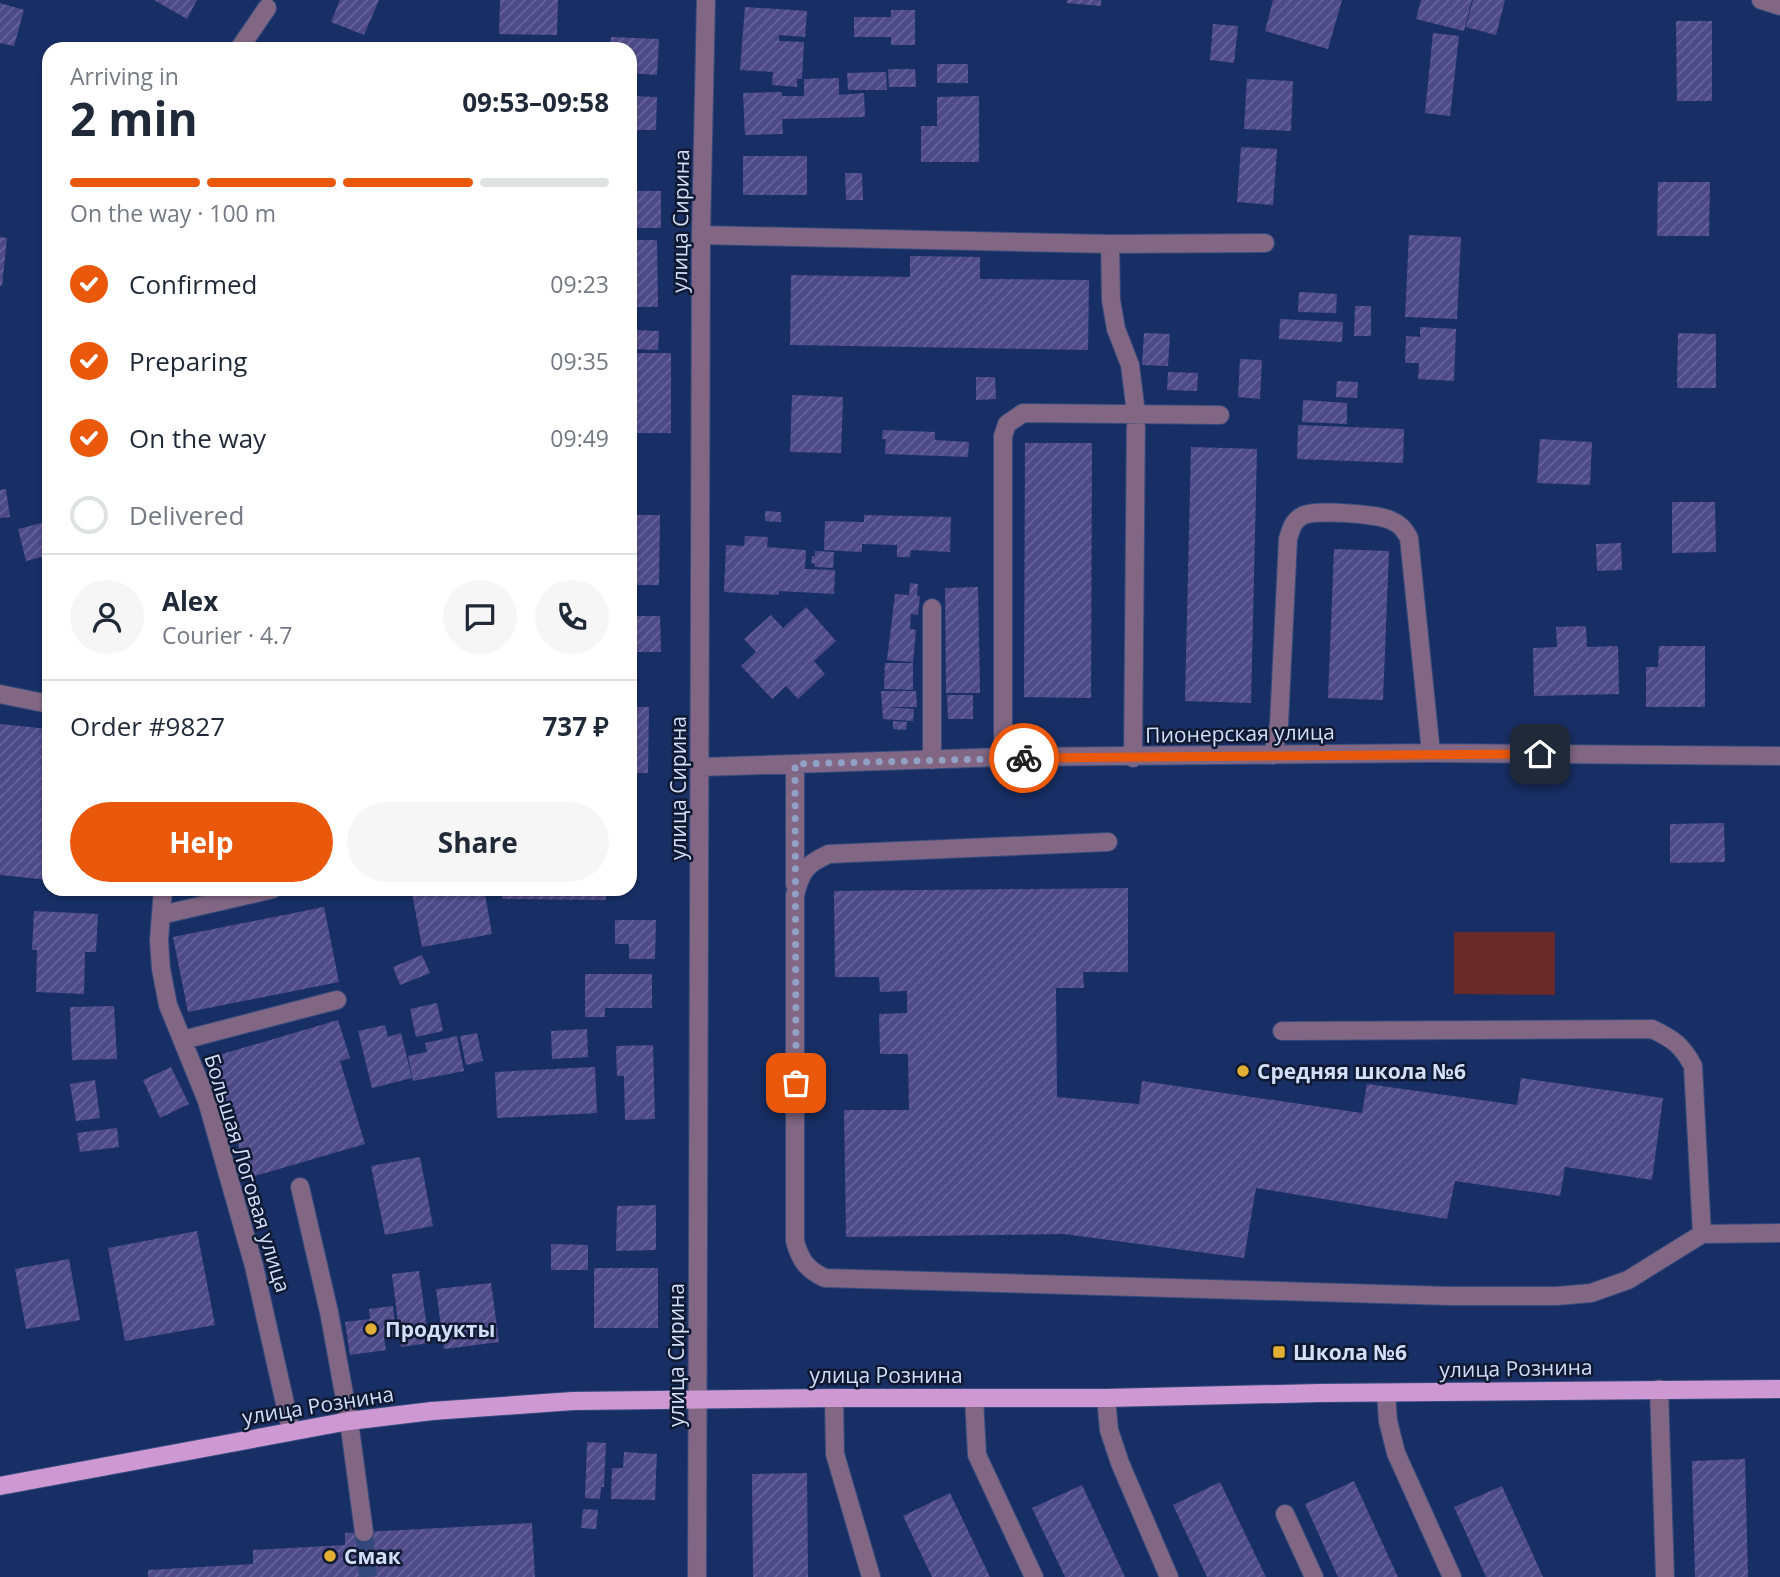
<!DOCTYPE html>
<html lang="en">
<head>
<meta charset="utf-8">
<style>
  :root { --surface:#fff; --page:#f6f6f7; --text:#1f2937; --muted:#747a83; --line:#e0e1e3; --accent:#ea580c }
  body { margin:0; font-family:"Open Sans",sans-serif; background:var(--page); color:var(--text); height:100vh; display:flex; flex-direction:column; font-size:26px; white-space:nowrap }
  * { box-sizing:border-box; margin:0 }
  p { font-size:23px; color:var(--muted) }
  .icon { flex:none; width:38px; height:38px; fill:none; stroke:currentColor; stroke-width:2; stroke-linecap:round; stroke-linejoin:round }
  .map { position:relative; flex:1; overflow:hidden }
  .panel { position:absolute; left:42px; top:42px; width:595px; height:854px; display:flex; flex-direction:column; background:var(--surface); border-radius:21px; box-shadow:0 2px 5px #0004 }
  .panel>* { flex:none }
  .pin { position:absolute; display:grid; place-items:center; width:60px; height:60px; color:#fff; margin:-30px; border-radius:14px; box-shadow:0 4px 10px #0006 }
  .courier { position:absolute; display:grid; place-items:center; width:70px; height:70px; margin:-35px; border:5px solid #ea580c; border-radius:50%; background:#fff; color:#222; box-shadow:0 2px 9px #0007 }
  .summary em { font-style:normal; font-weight:700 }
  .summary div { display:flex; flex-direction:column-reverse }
  .summary { display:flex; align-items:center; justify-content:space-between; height:119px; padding:0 28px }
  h1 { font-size:46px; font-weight:700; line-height:52px }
  .bar { display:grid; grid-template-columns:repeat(4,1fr); gap:10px 7px; align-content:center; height:84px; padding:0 28px }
  .bar i { height:9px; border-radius:5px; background:var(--line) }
  .bar .selected { background:var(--accent) }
  .bar p { grid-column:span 4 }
  .line { display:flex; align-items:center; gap:18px; padding:0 28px; border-top:2px solid var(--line) }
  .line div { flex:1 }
  .round { display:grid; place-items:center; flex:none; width:74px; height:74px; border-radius:37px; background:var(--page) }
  ol { padding:0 28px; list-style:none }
  li { display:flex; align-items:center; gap:21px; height:77px }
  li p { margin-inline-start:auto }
  li .icon { padding:7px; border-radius:50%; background:var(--accent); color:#fff; stroke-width:4 }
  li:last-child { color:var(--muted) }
  li i { width:38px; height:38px; border:4px solid var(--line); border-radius:50% }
  .cta { display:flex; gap:14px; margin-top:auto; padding:14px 28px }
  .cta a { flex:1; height:80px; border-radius:42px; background:var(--accent); color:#fff; font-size:28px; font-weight:700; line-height:80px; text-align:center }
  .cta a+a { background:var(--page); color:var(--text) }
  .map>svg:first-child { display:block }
  .pitch { fill:#682a28 }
  .building { fill:url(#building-hatch) }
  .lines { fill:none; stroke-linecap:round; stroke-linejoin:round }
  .minor-tunnel { stroke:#34497b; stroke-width:18; stroke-dasharray:18 9; stroke-linecap:butt }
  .minor-casing { stroke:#364b7d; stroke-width:20 }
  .major-casing { stroke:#364b7d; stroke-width:20 }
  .minor { stroke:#816783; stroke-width:18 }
  .major { stroke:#ce99d2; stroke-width:18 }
  .done { stroke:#91a1c6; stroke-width:7; stroke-dasharray:0 12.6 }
  .route { stroke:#ea580c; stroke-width:9 }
  .poi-dot { fill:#e2af34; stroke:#0f1a32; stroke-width:2.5 }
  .labels { text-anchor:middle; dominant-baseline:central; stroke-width:5; stroke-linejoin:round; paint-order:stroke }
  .street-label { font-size:21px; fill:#d2dffa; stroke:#0f1a32 }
  .poi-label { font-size:21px; font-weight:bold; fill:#d2dffa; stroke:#0f1a32; text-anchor:start }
</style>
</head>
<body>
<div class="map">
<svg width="1780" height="1577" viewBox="0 0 1780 1577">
  <defs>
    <pattern id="building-hatch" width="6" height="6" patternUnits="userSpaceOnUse" patternTransform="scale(1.75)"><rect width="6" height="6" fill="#4e4a88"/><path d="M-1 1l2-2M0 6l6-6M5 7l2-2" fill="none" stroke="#67649a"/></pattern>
  </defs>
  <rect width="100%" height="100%" fill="#182f65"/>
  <!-- pitch -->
  <path class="pitch" d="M1454,932H1555V995L1454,994Z"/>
  <!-- building -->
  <path class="building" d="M154,0H197L187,19Z
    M340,0H379L364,35L331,22Z
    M500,0H558L557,35L499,34Z
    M1067,0H1101V6L1067,3Z
    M1273,0H1342L1328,49L1265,31Z
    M1421,0H1472L1464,31L1416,19Z
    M1473,0H1505L1496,35L1466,27Z
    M0,3L24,10L14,46L0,43Z
    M745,7L807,11L805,37L779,35V41L804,42L802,79H797V87L772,85L773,72L740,70Z
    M891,10H915V45H891V37H854V17H891Z
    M1676,21H1712V101H1677Z
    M1213,24L1238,26L1234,63L1210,60Z
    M1433,33L1459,36L1450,116L1425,113Z
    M611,37L659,39L657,75L630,73V49H610Z
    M937,64H968V83H937Z
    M888,69H915L916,87H889Z
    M886,72L887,90H848L847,73Z
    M839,78V95L864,93L865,117L782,119L783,134L745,135L743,93L782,92V96H804V79Z
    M1247,79L1293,81L1291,131L1244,129Z
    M630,96L657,97L656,130H630Z
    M979,96V162H921V126H937V97Z
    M1241,147L1277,149L1273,205L1237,202Z
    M743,156H807V195H743Z
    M845,173H862L863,200H846Z
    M1658,182H1710L1709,236H1657Z
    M630,191H661V228H630Z
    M1409,235L1461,237L1457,319L1405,317Z
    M0,237L7,238L2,286H0Z
    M630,240H657L658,307H630Z
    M910,256L980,257V279L1089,280L1088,350L790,345L791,275L910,277Z
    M1299,292L1337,294L1336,313L1298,312Z
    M1355,306H1371V336H1354Z
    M1280,319L1343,322L1342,342L1279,339Z
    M1420,327L1456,329L1454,381L1418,379L1419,363H1405L1406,336L1420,337Z
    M632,330L659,331L658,350L631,349Z
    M1144,333L1170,334L1168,366L1142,365Z
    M1678,333L1716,334V388H1677Z
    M630,353H671V433H630Z
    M1240,359L1262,360L1260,399L1238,397Z
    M1168,372L1198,373L1197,391L1167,390Z
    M976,377H995L996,399L976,400Z
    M1337,381L1358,382L1357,398L1336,397Z
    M792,395L843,397L841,453L790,452Z
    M1303,400L1347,403V424L1302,422Z
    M1298,425L1404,429L1403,463L1297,459Z
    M883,430L935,432V440L969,442L968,457L885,454L886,439H882Z
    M1540,439L1592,442L1590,485L1537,483Z
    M1025,443H1092L1091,698L1024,697Z
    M1191,447L1257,449L1251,703L1185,701Z
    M6,489L10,517L0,518V490Z
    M1672,502H1715L1716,552L1672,553Z
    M765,511L781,512V522L765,521Z
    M630,515H660L659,585H630Z
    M864,515L951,517L950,552L911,550L910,557H897V545L862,544V552L824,550L825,521L864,522Z
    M49,521V555L26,561L18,529Z
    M745,536L768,537L767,547L806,550L805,569L835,570L834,594L779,591V595L724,592L726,545L744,546Z
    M1621,543L1622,570L1597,571L1596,544Z
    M1334,549L1389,551L1383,700L1328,698Z
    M815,551L834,552L833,568L815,567L814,563H811L812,556H815Z
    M910,583L918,584L917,596H920L918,615L911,614L910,629L916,630L913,662L887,660L895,594L909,595Z
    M978,587L980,693H946L945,588Z
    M806,607L836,641L814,661L825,674L798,699L786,686L772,699L741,666L756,652L744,639L771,615L783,628Z
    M630,616H660L661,652H630Z
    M1586,626L1587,647L1618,646L1619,694L1534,696L1533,648L1557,647L1556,627Z
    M1659,646H1705V707H1646V667H1658Z
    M885,663H913V690L884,689Z
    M881,691H916L917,707H887L914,709L913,721L883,719Z
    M947,695H973V719H948Z
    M630,707H649L648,773H630Z
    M893,721L907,722L906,730L893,729Z
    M0,724L49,729V880L0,875Z
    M1724,823L1725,862L1670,863V824Z
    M1128,888V972H1083L1084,988H1056L1057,1097L1139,1104L1142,1081L1362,1113L1367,1084L1517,1105L1521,1078L1663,1098L1652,1180L1565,1167L1560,1196L1455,1181L1447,1219L1256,1188L1244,1258L1064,1234L846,1237L844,1110H909L908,1054H880L879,1014L907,1013V991L880,992L879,977H835L834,891Z
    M432,889H484L492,934L422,947L412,893Z
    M502,889H606V900L502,899Z
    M324,907L339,982L188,1012L173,937Z
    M34,911L98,914L96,952H85L84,994L36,992L37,950H32Z
    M615,920H656L655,959H629V944H615Z
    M422,955L430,973L400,985L393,967Z
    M585,974H652V1008H605V1017H585Z
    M437,1003L443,1031L416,1037L410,1009Z
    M114,1006L117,1059L72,1060L70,1007Z
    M338,1020L350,1058L340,1061L365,1144L248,1178L212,1057Z
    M385,1025L388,1037L401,1033L412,1078L372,1088L358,1031Z
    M587,1029L588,1057L552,1059L551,1031Z
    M477,1033L483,1061L466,1065L460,1036Z
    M457,1036L464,1071L413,1081L408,1056L427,1052L425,1043Z
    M653,1045L655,1119L625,1120L624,1076H617L616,1046Z
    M171,1067L189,1104L160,1118L143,1080Z
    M595,1067L597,1113L497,1118L495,1072Z
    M95,1080L100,1118L76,1121L70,1084Z
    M117,1128L119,1147L80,1152L77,1133Z
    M420,1157L433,1226L385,1235L371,1166Z
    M656,1205V1250L616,1251L617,1206Z
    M197,1231L215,1325L125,1341L108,1248Z
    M551,1244L588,1245V1270H551Z
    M69,1259L80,1320L26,1329L15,1269Z
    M594,1268H658V1328H594Z
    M419,1271L429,1343L401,1347L392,1274Z
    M491,1283L499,1342L444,1349L436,1289Z
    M393,1306L396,1336L384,1337L386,1350L350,1355L345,1322L370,1319L369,1309Z
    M587,1442L606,1443L604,1487H601L600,1499L585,1498Z
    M624,1452L657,1454L655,1500L611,1499L612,1468H623Z
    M1745,1459L1748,1577H1695L1692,1461Z
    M807,1473L808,1577H753L752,1474Z
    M1354,1481L1398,1577H1338L1305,1504Z
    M1220,1482L1266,1577H1207L1173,1505Z
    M1082,1485L1125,1577H1065L1032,1508Z
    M1502,1486L1543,1577H1486L1454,1507Z
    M950,1493L990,1577H932L903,1516Z
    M583,1509L598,1510L596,1529L581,1528Z
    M532,1523L535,1577H148V1570L253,1564V1550L345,1545V1533Z"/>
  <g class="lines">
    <!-- minor-tunnel -->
    <path class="minor-tunnel" d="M364,1532L368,1577"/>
    <defs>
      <path id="minor" d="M1761,0L1780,6
        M239,49L267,8
        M701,235L1110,244L1265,243
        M1110,244L1111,300L1116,329L1130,365L1136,413L1133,758
        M0,694L49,704
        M1273,755L1279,724L1288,539C1291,529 1293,521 1302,516C1313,509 1378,514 1390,520C1400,524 1404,529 1409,538L1431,753
        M1003,757V436L1007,424L1023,413L1220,415
        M932,760V608
        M701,767L1003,757L1431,753L1780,756
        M1108,842L829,854C806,864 801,871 795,895V1241C800,1260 807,1270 825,1278L1450,1296H1557L1591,1293L1628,1280L1702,1234L1780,1233
        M795,885V764
        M163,889L159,940L161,969L168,1005L207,1101L254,1266L291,1430
        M161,915L273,889
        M1282,1031L1652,1029C1673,1039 1682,1045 1693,1066L1702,1234
        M183,1040L337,1000
        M300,1187L329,1312L349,1421L364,1532
        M1659,1389L1665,1577
        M1386,1393L1388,1421L1396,1453L1452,1577
        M834,1398L835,1454L871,1577
        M974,1398L977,1455L1034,1577
        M1106,1398L1109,1430L1120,1463L1169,1577
        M1285,1514L1314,1577
        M697,1577L701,235L706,0"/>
      <path id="major" d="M0,1486L349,1421L432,1411L573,1401L834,1398H1106L1320,1393L1780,1389"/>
    </defs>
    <!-- minor casing -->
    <use href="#minor" class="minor-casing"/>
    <!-- major casing -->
    <use href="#major" class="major-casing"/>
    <!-- minor -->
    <use href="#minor" class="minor"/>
    <!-- major -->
    <use href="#major" class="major"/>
  </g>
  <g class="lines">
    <!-- done -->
    <path class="done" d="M796,1083L795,764L1024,758"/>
    <!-- route -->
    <path class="route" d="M1024,758L1540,754"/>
  </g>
  <!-- markers -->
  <g class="poi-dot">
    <circle cx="1243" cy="1071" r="7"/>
    <circle cx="371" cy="1329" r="7"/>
    <rect x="1272" y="1345" width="14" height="14" rx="3.5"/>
    <circle cx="330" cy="1556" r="7"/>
  </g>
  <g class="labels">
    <!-- street labels -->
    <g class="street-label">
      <text transform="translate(680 221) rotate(-89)">улица Сирина</text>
      <text transform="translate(1240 733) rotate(-1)">Пионерская улица</text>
      <text transform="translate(678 788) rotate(-90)">улица Сирина</text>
      <text transform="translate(248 1173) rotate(73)">Большая Логовая улица</text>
      <text transform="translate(676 1355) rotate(-90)">улица Сирина</text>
      <text transform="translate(1516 1368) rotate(-1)">улица Рознина</text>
      <text x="886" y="1375">улица Рознина</text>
      <text transform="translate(318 1405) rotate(-9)">улица Рознина</text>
    </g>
    <!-- poi labels -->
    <g class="poi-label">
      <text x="1257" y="1071">Средняя школа №6</text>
      <text x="385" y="1329">Продукты</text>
      <text x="1293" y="1352">Школа №6</text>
      <text x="344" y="1556">Смак</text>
    </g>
  </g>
</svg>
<div class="pin" style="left:796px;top:1083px;background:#ea580c"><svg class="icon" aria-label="bag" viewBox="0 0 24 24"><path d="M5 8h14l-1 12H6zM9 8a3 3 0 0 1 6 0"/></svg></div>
<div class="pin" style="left:1540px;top:754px;background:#1f2937"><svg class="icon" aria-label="home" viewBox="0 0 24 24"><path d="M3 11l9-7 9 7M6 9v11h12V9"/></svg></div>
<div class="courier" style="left:1024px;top:758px"><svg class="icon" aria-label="bike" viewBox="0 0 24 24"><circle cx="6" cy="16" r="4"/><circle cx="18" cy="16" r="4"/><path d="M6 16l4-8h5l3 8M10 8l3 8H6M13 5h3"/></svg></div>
<section class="panel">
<div class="summary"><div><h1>2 min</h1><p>Arriving in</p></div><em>09:53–09:58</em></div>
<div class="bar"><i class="selected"></i><i class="selected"></i><i class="selected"></i><i></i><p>On the way · 100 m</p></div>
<ol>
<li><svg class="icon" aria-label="check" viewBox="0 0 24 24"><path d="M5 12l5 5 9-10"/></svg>Confirmed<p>09:23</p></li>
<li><svg class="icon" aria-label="check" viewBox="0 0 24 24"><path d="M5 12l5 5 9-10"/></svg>Preparing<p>09:35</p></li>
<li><svg class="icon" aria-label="check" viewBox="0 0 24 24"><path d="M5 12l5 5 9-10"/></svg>On the way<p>09:49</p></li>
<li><i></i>Delivered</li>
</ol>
<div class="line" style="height:126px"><a class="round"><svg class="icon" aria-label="person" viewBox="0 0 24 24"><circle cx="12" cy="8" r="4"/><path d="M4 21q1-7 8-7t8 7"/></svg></a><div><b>Alex</b><p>Courier · 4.7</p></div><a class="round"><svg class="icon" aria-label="chat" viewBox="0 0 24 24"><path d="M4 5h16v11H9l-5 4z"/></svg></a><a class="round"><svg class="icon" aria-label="phone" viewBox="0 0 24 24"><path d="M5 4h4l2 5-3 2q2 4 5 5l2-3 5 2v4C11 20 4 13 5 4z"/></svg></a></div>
<div class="line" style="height:91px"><div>Order #9827</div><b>737 ₽</b></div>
<div class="cta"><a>Help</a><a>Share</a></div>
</section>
</div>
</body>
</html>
